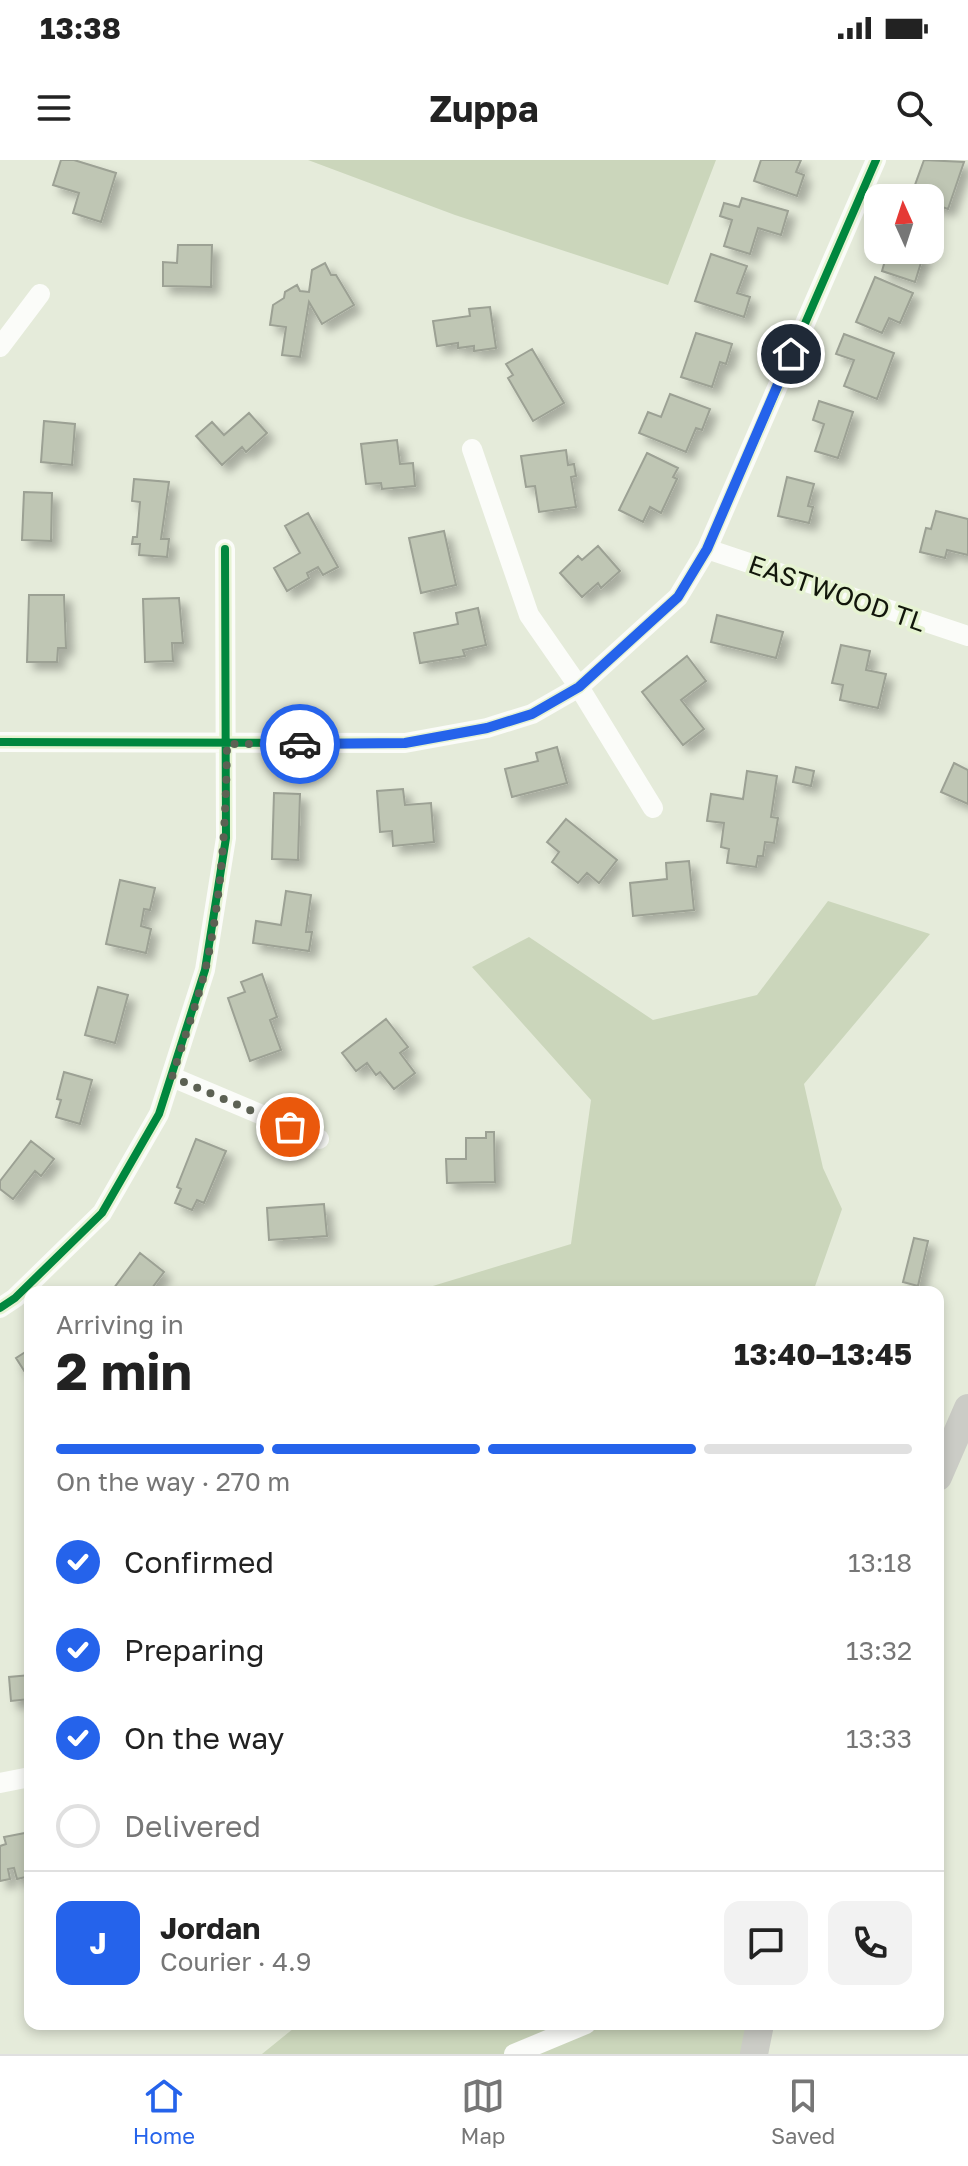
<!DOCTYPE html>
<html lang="en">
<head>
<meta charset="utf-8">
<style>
  :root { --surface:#fff; --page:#f2f2f2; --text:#222; --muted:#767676; --line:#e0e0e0; --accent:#2563eb }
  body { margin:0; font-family:"Golos Text",sans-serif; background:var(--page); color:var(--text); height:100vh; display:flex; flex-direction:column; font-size:30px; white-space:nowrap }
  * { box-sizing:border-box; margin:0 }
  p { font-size:26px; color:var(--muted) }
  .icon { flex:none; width:44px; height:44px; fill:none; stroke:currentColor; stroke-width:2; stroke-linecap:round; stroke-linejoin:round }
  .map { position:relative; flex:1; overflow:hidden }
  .panel { position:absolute; left:24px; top:1126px; width:920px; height:744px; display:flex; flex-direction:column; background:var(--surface); border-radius:16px; box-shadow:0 4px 12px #0003 }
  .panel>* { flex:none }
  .needle { width:52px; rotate:357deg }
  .tools { position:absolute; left:864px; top:24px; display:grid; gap:16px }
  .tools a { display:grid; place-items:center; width:80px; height:80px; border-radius:16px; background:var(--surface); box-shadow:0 4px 12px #0003; font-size:40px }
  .pin { position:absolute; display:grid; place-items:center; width:68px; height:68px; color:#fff; margin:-34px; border:4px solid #fff; border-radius:50%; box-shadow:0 2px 8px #0007 }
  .courier { position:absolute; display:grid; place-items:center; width:80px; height:80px; margin:-40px; border:6px solid #2563eb; border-radius:50%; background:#fff; color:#222; box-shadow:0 2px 10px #0007 }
  .overview em { font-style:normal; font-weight:700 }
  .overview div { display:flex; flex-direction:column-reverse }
  .overview { display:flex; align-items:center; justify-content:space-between; height:136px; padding:0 32px }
  h1 { font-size:52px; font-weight:700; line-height:60px }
  .bar { display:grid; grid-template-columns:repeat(4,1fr); gap:12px 8px; align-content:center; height:96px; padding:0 32px }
  .bar i { height:10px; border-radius:6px; background:var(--line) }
  .bar .active { background:var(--accent) }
  .bar p { grid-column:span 4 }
  .line { display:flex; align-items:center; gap:20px; padding:0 32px; border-top:2px solid var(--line) }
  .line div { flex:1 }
  .round { display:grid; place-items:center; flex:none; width:84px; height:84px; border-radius:16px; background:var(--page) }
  ol { padding:0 32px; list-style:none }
  li { display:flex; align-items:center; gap:24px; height:88px }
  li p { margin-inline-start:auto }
  li .icon { padding:8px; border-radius:50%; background:var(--accent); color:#fff; stroke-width:4 }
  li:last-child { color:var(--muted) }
  li i { width:44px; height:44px; border:4px solid var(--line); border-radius:50% }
  .status { display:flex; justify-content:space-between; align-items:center; height:56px; padding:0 40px; background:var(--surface); direction:ltr }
  .status svg { height:22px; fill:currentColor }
  header { display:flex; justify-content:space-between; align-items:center; height:104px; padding:0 32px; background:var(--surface); font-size:36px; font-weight:700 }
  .menu { display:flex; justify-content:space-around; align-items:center; height:112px; border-top:2px solid var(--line); background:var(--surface); font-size:22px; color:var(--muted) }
  .menu a { display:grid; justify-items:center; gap:4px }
  .menu .active { color:var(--accent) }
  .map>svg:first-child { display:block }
  .green { fill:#cbd6bb }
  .building { fill:#bfc6b4; stroke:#9ca194; stroke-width:2; filter:url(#shadow) }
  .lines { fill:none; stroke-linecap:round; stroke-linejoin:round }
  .minor { stroke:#fbfcf9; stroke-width:20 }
  .secondary { stroke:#cbccc6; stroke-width:28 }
  .cycleway-casing { stroke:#e6f3d2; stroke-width:13 }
  .cycleway { stroke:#00873e; stroke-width:8 }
  .done { stroke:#5c6153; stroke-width:8; stroke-dasharray:0 14.4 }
  .route { stroke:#2563eb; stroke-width:10 }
  .labels { text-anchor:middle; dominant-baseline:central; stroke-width:7; stroke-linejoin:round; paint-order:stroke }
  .street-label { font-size:26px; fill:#12160b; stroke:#e6f3d2 }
</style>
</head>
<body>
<div class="status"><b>13:38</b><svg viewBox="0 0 49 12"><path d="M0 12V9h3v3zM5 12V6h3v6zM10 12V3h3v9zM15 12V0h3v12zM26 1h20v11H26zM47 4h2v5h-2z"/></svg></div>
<header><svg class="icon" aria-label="menu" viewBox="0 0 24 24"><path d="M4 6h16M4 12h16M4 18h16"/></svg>Zuppa<svg class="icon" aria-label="search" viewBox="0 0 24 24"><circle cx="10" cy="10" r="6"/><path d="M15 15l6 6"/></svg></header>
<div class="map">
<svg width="968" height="1894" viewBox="0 0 968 1894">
  <defs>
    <filter id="shadow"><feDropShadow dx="7" dy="7" stdDeviation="4" flood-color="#0004"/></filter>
  </defs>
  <rect width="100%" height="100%" fill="#e5ebda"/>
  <!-- green -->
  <path class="green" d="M308,0H716L668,125L455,55Z
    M828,741L930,774L804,924L823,1008L842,1049L813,1132H413L571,1084L591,940L472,807L529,777L653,860L757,835Z
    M299,1864H760L754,1894H262Z"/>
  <!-- building -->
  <path class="building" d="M61,0H74L116,13L101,62L73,53L79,33L53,25Z
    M761,0H801L796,12L804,15L797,36L754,21Z
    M924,0L964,2L948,49L930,43V38L911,36Z
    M742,38L788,51L781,75L758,68L750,94L724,86L732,60L720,56L724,43L739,47Z
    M178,85H212L211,127L163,126V102L177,103Z
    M888,90H916L915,94L923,96L915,122L882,111Z
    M711,94L747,106L737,133L750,137L744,157L695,141Z
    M325,103L331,115H336L354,145L322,164L309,142L300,197L282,195L286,167L270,165L273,145L284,138L285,132L297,125L300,131L309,132L312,110Z
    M875,117L913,133L900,163L889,158L882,173L856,162Z
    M490,147L496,188L474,191V186L458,188V183L437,186L433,161L470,156L469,149Z
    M696,173L732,184L726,204L720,202L712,227L681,217Z
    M844,174L894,193L877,239L844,226L854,200L836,194Z
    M532,189L564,243L533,261L508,218L513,215L506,204Z
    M670,234L710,249L702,270L696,268L686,292L639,273L648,252L661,257Z
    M819,241L853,252L838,298L815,291L824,264L813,260Z
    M249,253L267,273L246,292L242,287L222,305L196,276L212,262L224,275Z
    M44,261L75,264L72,305L41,302Z
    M397,280L400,304L413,303L415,326L382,329L381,323L366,324L361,284Z
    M566,290L568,305L574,304L576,316L571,317L576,347L539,352L535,326L526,327L521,296Z
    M647,293L678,308L673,317L677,319L661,353L650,347L643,362L619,350Z
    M787,317L814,324L808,346L813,347L809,363L778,356Z
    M134,319L169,322L161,379H169L167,397L139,395L140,384H132L133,377H137L140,342L132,341Z
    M24,332L52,333L51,381L22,380Z
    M936,351L968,359V395L947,390L945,398L920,392L926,368L931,369Z
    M308,353L338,407L323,415L318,407L307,413L309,418L287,431L274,408L300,393L285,366Z
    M444,371L456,425L421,433L409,378Z
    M598,386L620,411L601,428L598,423L582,437L560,413L578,396L582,400Z
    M29,435H64L66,488H58L57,502H27Z
    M179,438L183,483H172L173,501L145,502L143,439Z
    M478,448L486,485L463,490L465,496L420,503L414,473L458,464L456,453Z
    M717,455L783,472L776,498L711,482Z
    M841,485L870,491L866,510L886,514L878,548L840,540L843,525L832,523Z
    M687,496L706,521L681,540L704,569L683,585L642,532Z
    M557,587L567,623L512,637L505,609L538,601L536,593Z
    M954,603L968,610V644L941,632Z
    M796,607L814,611L811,626L793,622Z
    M747,611L777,616L771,657L778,658L774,683L765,682L763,696H758L756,707L727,703L729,689L721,687L724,663L707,661L711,634L743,639Z
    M403,629L405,645L431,643L434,682L393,686L392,671L380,672L377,631Z
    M274,633L300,634L298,700L272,699Z
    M566,659L617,700L599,723L587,713L578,723L552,702L559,692L547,682Z
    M689,701L694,750L633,756L630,723L667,719L666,703Z
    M120,720L155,728L150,750L144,749L141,766L151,769L146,793L106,784Z
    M286,731L311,735L306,772H312L309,791L253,783L256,761L281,765Z
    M262,814L277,857L270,860L281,890L250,901L228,838L245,832L241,822Z
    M98,827L128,835L115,883L85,875Z
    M386,859L408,887L400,893L415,913L394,929L380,912L376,915L367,903L356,911L342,893Z
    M64,912L92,920L80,964L56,957L61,940L57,939Z
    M486,972H494L495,1022L447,1023L446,999H466V978H486Z
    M196,979L226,991L204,1043L197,1040L192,1050L175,1043L181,1029L177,1027Z
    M31,981L54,999L41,1016L35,1011L13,1039L0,1029V1021Z
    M324,1044L327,1076L269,1080L267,1048Z
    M914,1078L928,1081L918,1126L903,1122Z
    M140,1093L164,1112L149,1132H111Z
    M30,1189V1220L16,1198Z
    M30,1515V1539L11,1541L9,1517Z
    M30,1672V1716L17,1719L14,1708L8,1709L10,1719L0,1721V1686L6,1684L4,1677Z"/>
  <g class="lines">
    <!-- minor -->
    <path class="minor" d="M0,187L40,134
      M472,289L529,455L579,527L653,648
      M707,389L968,476
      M0,582L405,583L487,568L532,554L579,527L678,437L707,389L876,0
      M172,917L319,979
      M0,1148L15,1138L102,1053L159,954L205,810L226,678L225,389
      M0,1623L30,1617
      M514,1894L586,1864"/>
    <!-- secondary -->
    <path class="secondary" d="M938,1317L968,1248
      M754,1894L760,1864"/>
    <defs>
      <path id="cycleway" d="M0,582L405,583L487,568L532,554L579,527L678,437L707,389L876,0
        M0,1148L15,1138L102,1053L159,954L205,810L226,678L225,389"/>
    </defs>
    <!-- cycleway casing -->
    <use href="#cycleway" class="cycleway-casing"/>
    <!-- cycleway -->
    <use href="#cycleway" class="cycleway"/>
  </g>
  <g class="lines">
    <!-- done -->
    <path class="done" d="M290,967L172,917C183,882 196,846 205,811C222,736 226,660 227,584H300"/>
    <!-- route -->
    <path class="route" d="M300,584L405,583L487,568L532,554L579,527L678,437L707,389L791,194"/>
  </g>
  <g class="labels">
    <!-- street labels -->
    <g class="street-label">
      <text transform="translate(837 433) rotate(19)">EASTWOOD TL</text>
    </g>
  </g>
</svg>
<div class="tools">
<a><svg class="needle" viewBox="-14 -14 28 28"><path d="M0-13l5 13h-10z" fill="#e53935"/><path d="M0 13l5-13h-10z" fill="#767676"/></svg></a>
</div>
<div class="pin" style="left:290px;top:967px;background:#ea580c"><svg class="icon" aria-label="bag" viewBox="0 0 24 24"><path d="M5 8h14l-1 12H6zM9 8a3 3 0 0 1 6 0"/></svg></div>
<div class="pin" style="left:791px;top:194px;background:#1f2937"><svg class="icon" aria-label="home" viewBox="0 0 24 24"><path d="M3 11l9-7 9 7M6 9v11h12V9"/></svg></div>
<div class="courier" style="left:300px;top:584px"><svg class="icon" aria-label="car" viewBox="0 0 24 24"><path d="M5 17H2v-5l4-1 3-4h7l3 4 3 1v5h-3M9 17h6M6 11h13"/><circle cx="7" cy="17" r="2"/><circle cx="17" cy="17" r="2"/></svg></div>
<section class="panel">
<div class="overview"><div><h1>2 min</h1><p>Arriving in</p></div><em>13:40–13:45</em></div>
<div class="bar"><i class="active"></i><i class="active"></i><i class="active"></i><i></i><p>On the way · 270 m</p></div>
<ol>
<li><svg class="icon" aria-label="check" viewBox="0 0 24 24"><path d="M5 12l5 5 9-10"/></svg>Confirmed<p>13:18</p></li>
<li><svg class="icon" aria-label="check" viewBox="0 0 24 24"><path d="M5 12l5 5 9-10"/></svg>Preparing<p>13:32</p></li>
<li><svg class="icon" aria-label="check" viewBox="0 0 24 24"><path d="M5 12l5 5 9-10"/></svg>On the way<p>13:33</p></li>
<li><i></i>Delivered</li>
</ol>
<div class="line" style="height:144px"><b class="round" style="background:var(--accent);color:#fff">J</b><div><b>Jordan</b><p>Courier · 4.9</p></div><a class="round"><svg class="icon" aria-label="chat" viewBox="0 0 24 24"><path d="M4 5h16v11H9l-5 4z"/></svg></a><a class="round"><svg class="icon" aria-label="phone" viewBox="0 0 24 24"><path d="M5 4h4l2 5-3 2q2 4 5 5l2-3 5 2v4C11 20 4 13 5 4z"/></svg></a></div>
</section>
</div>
<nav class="menu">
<a class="active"><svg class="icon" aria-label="home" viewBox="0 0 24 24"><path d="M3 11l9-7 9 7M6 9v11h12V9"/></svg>Home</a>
<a><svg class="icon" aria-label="map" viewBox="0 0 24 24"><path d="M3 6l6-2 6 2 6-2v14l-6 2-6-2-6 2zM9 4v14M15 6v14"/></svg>Map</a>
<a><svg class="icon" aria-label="saved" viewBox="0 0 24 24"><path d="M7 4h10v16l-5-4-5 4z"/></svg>Saved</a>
</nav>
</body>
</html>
